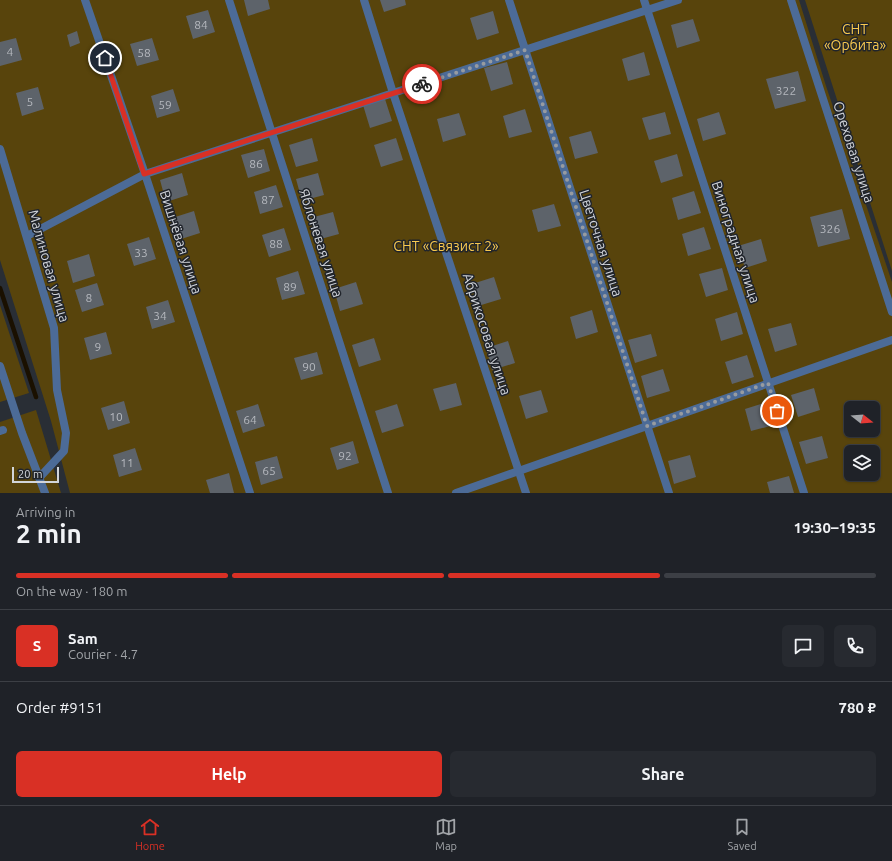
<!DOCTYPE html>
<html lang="en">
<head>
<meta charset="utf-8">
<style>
  :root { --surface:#1f2228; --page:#272a30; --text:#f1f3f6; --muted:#a1a4a8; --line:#3c3f45; --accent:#d93025 }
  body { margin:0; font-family:Ubuntu,sans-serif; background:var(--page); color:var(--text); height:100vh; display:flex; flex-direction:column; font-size:15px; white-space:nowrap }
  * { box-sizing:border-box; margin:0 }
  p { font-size:13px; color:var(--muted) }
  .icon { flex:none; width:22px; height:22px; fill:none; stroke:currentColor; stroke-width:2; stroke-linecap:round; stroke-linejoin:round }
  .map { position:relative; height:493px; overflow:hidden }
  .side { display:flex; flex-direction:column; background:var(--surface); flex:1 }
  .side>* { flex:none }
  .needle { width:26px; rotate:107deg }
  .fabs { position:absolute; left:844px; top:401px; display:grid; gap:8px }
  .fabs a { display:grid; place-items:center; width:36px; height:36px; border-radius:6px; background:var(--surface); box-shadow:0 1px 3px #0004,0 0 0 1px var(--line); font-size:20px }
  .scale { position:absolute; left:12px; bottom:10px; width:47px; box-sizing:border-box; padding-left:4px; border:2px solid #d2d5da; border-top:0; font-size:11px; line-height:14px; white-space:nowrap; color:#d2d5da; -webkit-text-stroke:3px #20242b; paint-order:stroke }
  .pin { position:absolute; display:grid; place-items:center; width:34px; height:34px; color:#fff; margin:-17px; border:2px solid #fff; border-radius:50%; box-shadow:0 1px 4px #0007 }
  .courier { position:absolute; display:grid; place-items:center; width:40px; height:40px; margin:-20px; border:3px solid #d93025; border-radius:50%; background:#fff; color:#222; box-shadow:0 1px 5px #0007 }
  .headline em { font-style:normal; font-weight:700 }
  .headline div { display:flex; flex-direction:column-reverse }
  .headline { display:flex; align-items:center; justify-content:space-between; height:68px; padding:0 16px }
  h1 { font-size:26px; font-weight:700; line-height:30px }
  .bar { display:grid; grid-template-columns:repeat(4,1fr); gap:6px 4px; align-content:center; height:48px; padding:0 16px }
  .bar i { height:5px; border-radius:3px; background:var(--line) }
  .bar .on { background:var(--accent) }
  .bar p { grid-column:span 4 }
  .line { display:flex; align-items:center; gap:10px; padding:0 16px; border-top:1px solid var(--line) }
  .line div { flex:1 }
  .round { display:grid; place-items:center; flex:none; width:42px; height:42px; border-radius:6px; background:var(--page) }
  .action { display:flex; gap:8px; margin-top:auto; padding:8px 16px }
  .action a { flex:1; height:46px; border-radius:6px; background:var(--accent); color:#fff; font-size:16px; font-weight:700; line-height:46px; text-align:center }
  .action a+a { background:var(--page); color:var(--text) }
  .tab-bar { display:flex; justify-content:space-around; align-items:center; height:56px; border-top:1px solid var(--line); background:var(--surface); font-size:11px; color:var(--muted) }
  .tab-bar a { display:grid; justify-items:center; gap:2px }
  .tab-bar .on { color:var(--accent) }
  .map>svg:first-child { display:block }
  .green { fill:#58440c; fill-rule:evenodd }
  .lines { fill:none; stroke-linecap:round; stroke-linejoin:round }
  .stream { stroke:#1a1000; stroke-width:4.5 }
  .building { fill:#5d636a }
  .minor { stroke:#4c6b97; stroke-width:8 }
  .tertiary { stroke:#4c6b97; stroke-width:8 }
  .done { stroke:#979ba0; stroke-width:4; stroke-dasharray:0 7.2 }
  .route { stroke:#d93025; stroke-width:5 }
  .labels { text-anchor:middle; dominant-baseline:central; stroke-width:3; stroke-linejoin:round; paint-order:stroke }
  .number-label { font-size:12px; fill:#b5b8be }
  .park-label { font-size:14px; fill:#f8c94f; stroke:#20242b }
  .street-label { font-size:14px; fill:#d2d5da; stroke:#20242b }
</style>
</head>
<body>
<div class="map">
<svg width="892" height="493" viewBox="0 0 892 493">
  <rect width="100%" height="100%" fill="#292e35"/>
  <!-- green -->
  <path class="green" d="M0,0H799L826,86L892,282V493H70L51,421L0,260ZM851,408H873V430H851ZM851,452H873V474H851Z
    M805,0H892V271L883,243Z
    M0,305L29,393L0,402Z
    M36,410L61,493H0V422Z"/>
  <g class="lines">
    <!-- stream -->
    <path class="stream" d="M0,288L36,397"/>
  </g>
  <!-- building -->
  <path class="building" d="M244,0H268L270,9L248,16Z
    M380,0H405L406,5L384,12Z
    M208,10L215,32L193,39L186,16Z
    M493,11L499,33L477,40L470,18Z
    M693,19L700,41L677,48L671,25Z
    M77,31L80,43L70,47L67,35Z
    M16,38L22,60L0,66V42Z
    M152,38L159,60L137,66L130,44Z
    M644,52L650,75L628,81L622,59Z
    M507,62L513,84L491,91L484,68Z
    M798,71L806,101L775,109L766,79Z
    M38,87L44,109L22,116L16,93Z
    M173,89L180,111L157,118L151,96Z
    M385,99L392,121L370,128L363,105Z
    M525,109L532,132L509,138L503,116Z
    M665,112L671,134L649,140L642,118Z
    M719,112L726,134L703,141L697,119Z
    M459,113L466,135L443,142L437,119Z
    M591,131L598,153L575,159L569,137Z
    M312,138L318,161L296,167L289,145Z
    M396,138L403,160L381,167L374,145Z
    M264,149L270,171L248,178L241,155Z
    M677,154L683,176L661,183L654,161Z
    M182,173L188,195L166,202L160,180Z
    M318,173L324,195L302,201L296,179Z
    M276,185L283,207L260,214L254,192Z
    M694,191L701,213L678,220L672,198Z
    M554,204L561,226L538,232L532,210Z
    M842,209L850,239L818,247L810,217Z
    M194,211L200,233L178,240L172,218Z
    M333,212L339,234L317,240L310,218Z
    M704,227L711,249L688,256L682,234Z
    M284,228L291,250L269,257L262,235Z
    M149,237L156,259L134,266L127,244Z
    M761,239L767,261L745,268L738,246Z
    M89,254L95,276L73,283L67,261Z
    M722,268L728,290L706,297L699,274Z
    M298,271L305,294L282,300L276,278Z
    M494,277L501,299L478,306L472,284Z
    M356,282L363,304L340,311L334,289Z
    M97,283L104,305L82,312L75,290Z
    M168,300L175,322L152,329L146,307Z
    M592,310L598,332L576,339L570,317Z
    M737,312L743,334L721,341L715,319Z
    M791,323L797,345L775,352L768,329Z
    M106,332L112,354L90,360L84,338Z
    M651,334L657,356L635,363L628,340Z
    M374,338L381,360L359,367L352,345Z
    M508,341L515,363L492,370L486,348Z
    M317,352L323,374L301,380L294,358Z
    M747,355L754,377L732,384L725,362Z
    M663,369L670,391L647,398L641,376Z
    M456,383L462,405L440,411L433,389Z
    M814,388L820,410L798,417L791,395Z
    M541,390L548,412L526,419L519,396Z
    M124,401L130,423L108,430L101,408Z
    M767,402L774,425L751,431L745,409Z
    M258,404L265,426L243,433L236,411Z
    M397,404L404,426L382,433L375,411Z
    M822,436L828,458L806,464L799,442Z
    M353,441L359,463L337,470L330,448Z
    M135,448L142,470L119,477L113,455Z
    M690,455L696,477L674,484L668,461Z
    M277,456L283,478L261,485L255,462Z
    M229,473L234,493H210L206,480Z
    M789,476L794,493H770L767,482Z"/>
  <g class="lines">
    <!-- minor -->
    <path class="minor" d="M85,0L145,174L250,493
      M229,0L388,493
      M364,0L393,93L526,493
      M509,0L669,493
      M644,0L804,493
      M791,0L892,312
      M0,149L54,328L57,390L66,433L64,451L39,478
      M27,236L145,174L678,0
      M0,431L3,430"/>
    <!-- tertiary -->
    <path class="tertiary" d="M0,366L22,433L45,493
      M456,493L892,340"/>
  </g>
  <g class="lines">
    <!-- done -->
    <path class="done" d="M422,84L525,50L647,426L768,383L777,411"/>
    <!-- route -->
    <path class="route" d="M105,58L144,174L422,84"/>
  </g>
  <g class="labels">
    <!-- number labels -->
    <g class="number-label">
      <text x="201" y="24">84</text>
      <text x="10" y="51">4</text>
      <text x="144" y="52">58</text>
      <text x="786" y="90">322</text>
      <text x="30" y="101">5</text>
      <text x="165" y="104">59</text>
      <text x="256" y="163">86</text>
      <text x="268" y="199">87</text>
      <text x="830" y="228">326</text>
      <text x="276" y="243">88</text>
      <text x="141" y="252">33</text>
      <text x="290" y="286">89</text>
      <text x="89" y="297">8</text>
      <text x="160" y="315">34</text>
      <text x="98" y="346">9</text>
      <text x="309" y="366">90</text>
      <text x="116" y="416">10</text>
      <text x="250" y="419">64</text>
      <text x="345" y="455">92</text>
      <text x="127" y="462">11</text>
      <text x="269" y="470">65</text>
    </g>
    <!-- park labels -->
    <g class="park-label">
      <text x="855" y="29">СНТ<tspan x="855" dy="16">«Орбита»</tspan></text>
      <text x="446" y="246">СНТ «Связист 2»</text>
    </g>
    <!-- street labels -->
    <g class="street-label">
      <text transform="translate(854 152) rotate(72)">Ореховая улица</text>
      <text transform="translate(181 242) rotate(72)">Вишнёвая улица</text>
      <text transform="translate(736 242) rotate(72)">Виноградная улица</text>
      <text transform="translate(321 243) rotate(72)">Яблоневая улица</text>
      <text transform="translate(601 243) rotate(72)">Цветочная улица</text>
      <text transform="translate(49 266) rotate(74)">Малиновая улица</text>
      <text transform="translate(487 334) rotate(72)">Абрикосовая улица</text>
    </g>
  </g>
</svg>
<div class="fabs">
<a><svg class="needle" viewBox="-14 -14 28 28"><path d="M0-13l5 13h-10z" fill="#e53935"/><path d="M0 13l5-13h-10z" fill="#a1a4a8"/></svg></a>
<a><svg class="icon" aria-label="layers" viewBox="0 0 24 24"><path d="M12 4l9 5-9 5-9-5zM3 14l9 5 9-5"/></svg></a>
</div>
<div class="scale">20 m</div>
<div class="pin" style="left:777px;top:411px;background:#ea580c"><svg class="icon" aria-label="bag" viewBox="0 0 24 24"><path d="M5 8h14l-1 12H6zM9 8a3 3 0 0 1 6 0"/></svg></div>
<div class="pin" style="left:105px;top:58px;background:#1f2937"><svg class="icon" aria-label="home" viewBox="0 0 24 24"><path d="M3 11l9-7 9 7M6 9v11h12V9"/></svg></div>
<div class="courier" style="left:422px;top:84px"><svg class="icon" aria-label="bike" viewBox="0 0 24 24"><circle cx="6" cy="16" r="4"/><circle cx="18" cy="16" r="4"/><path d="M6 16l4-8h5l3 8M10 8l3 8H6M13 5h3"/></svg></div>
</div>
<section class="side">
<div class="headline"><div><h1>2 min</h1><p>Arriving in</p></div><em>19:30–19:35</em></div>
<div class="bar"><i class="on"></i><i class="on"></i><i class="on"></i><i></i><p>On the way · 180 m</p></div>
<div class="line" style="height:72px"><b class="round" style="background:var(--accent);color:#fff">S</b><div><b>Sam</b><p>Courier · 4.7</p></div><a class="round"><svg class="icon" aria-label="chat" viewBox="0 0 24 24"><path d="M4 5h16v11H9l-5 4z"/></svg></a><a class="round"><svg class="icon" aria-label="phone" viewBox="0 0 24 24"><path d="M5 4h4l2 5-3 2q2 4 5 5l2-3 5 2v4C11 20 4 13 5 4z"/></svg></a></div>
<div class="line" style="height:52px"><div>Order #9151</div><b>780 ₽</b></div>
<div class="action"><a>Help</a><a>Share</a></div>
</section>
<nav class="tab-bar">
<a class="on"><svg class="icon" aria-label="home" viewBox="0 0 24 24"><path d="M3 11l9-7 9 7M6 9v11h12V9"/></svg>Home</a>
<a><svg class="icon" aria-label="map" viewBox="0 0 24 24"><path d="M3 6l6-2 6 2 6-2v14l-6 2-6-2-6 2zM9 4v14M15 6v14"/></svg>Map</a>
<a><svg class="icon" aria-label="saved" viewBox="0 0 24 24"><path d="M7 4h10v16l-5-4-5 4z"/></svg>Saved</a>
</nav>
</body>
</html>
